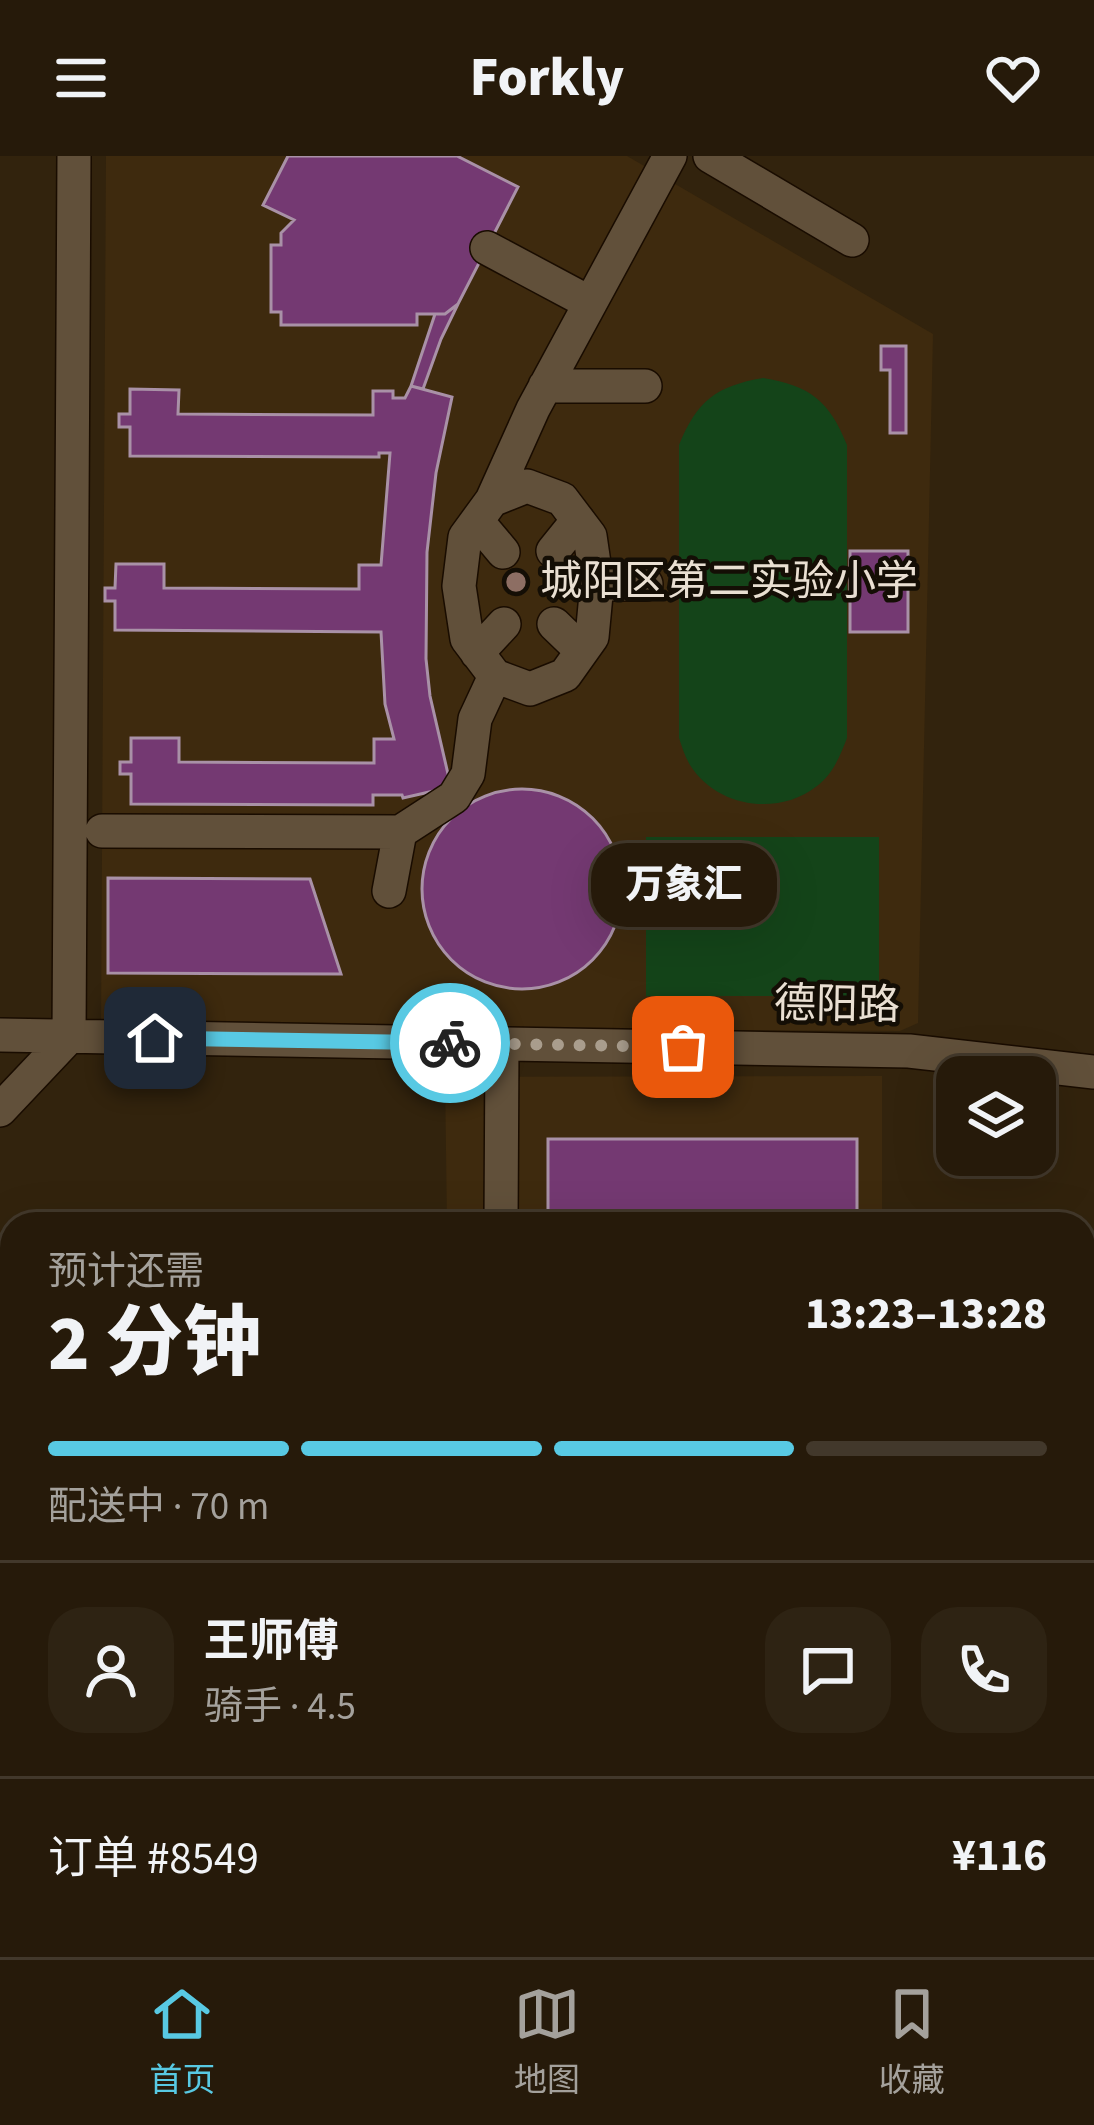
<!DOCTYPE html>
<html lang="zh">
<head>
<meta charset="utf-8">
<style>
  :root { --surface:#261a0a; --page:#2e2313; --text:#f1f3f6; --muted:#a4a19c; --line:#42382b; --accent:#58c9e3 }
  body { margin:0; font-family:"Source Sans 3","Noto Sans SC",sans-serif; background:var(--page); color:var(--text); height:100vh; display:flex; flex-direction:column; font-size:45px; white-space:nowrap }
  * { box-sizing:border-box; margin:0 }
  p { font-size:39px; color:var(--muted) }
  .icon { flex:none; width:66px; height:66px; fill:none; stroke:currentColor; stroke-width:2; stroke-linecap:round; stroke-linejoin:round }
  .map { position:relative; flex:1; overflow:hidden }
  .details { position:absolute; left:0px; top:1056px; width:1095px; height:747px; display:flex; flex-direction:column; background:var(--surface); border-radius:36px 36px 0 0; box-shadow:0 12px 48px #0002,0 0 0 3px var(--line) }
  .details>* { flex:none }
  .fabs { position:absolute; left:936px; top:900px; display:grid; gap:24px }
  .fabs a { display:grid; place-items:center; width:120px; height:120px; border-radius:24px; background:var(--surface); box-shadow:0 12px 48px #0002,0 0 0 3px var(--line); font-size:60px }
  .pin { position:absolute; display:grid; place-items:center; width:102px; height:102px; color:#fff; margin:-51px; border-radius:24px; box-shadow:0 6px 18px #0006 }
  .courier { position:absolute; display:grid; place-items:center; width:120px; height:120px; margin:-60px; border:9px solid #58c9e3; border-radius:50%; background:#fff; color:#222; box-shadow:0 3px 15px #0007 }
  .bubble { position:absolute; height:84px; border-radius:36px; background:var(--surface); box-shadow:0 12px 48px #0002,0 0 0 3px var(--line); font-size:39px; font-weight:800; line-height:84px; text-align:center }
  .overview em { font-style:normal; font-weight:800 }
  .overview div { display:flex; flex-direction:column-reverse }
  .overview { display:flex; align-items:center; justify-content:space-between; height:204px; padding:0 48px }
  h1 { font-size:78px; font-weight:800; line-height:90px }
  .bar { display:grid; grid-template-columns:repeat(4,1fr); gap:18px 12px; align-content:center; height:144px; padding:0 48px }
  .bar i { height:15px; border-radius:9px; background:var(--line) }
  .bar .on { background:var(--accent) }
  .bar p { grid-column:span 4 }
  .line { display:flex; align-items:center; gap:30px; padding:0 48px; border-top:3px solid var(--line) }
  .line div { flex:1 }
  .round { display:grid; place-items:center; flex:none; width:126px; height:126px; border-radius:36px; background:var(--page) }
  header { display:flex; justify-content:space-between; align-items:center; height:156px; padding:0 48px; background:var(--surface); font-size:54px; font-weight:800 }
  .menu { display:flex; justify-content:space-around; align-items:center; height:168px; border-top:3px solid var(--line); background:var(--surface); font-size:33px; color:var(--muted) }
  .menu a { display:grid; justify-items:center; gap:6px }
  .menu .on { color:var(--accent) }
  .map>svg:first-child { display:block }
  .built { fill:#3e2a0e }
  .green { fill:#144419 }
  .building { fill:#743972; stroke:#a991a7; stroke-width:3 }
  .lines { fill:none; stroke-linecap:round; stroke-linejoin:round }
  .minor-casing { stroke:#190c00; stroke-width:36 }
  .minor { stroke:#61503a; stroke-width:33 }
  .done { stroke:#a99d8d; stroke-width:12; stroke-dasharray:0 21.6 }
  .route { stroke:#58c9e3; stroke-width:15 }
  .education-dot { fill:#8d6e63; stroke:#140e05; stroke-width:4.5 }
  .labels { text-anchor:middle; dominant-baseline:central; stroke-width:9; stroke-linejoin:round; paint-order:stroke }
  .poi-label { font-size:42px; fill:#e9dfd2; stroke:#140e05; text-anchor:start }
  .street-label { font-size:42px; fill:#e9dfd2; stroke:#140e05 }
</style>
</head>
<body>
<header><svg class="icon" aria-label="menu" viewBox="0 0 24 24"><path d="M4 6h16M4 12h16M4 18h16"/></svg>Forkly<svg class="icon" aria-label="heart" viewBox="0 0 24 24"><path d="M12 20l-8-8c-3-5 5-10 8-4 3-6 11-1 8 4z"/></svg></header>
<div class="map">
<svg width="1094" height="1801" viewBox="0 0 1094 1801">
  <rect width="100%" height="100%" fill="#32230d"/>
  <!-- built -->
  <path class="built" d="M106,0H627L933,178L918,867L900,875L101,871Z
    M882,920V1068H447L445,921Z
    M1083,1169L1094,1170V1415L1083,1434Z
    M0,1475H12V1791H753L726,1801H0Z"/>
  <!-- green -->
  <path class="green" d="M763,222C810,230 829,244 847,289V582C840,600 833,618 817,630C778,661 716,651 690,609C685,601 682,591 679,582V289C697,245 716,230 763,222Z
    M646,681H879V840H646Z"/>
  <!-- building -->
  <path class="building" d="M288,0H457L518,31L458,148L445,158H417V169H281V156H271V89H281V77L294,64L263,49Z
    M458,148L441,183L423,233L411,230L435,158H445Z
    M881,190H906V277H890V214H881Z
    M411,230L452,241L436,317L427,396L426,503L430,540L451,631L403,642L402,639H373V649L131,648V618H120V606H131V582H179V606L374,607V583H394L385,548L381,476L115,474V445H105V432H115L116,408H164V432L359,433V409H381L390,297H379V301L130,300V271H119V258H130V233L179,234L178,258L373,259V235H393V242H405Z
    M850,395H908V476H850Z
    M422 733a100 100 0 1 1 200 0a100 100 0 1 1-200 0Z
    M108,722L310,723L341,818L108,817Z
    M548,983H857V1068H548Z
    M1083,1205H1094V1293H1083Z"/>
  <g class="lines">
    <defs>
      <path id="minor" d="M710,0L852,84
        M487,92L590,147
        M545,230H645
        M527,330L562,343L590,380L597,428L592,481L565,519L530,533L495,520L467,483L459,430L465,381L492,344Z
        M492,344L533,253L670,0
        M477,365L503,396
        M553,395L578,364
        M597,428H646
        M554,468L582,495
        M477,497L504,468
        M102,675L400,676
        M389,735L400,676L454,641L468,618L475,563L495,520
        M0,879L909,895L1094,916
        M0,954L69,881L74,0
        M501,1068L502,888
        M499,1801V1791"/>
    </defs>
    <!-- minor casing -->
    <use href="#minor" class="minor-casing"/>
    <!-- minor -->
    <use href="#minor" class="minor"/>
  </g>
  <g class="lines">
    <!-- done -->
    <path class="done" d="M450,887L683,891"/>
    <!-- route -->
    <path class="route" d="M155,882L450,887"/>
  </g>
  <!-- markers -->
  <circle class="education-dot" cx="516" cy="426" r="12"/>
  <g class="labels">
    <!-- poi labels -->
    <g class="poi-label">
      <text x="540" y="426">城阳区第二实验小学</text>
    </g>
    <!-- street labels -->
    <g class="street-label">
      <text transform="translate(837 849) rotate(1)">德阳路</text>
    </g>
  </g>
</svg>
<div class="fabs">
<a><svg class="icon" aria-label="layers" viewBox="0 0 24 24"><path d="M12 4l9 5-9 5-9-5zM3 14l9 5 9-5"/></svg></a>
</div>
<div class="pin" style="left:683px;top:891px;background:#ea580c"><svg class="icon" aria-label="bag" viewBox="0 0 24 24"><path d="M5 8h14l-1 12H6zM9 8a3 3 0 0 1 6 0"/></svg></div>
<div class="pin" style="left:155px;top:882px;background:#1f2937"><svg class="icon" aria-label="home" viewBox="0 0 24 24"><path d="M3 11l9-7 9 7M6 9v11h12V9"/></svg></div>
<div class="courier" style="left:450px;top:887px"><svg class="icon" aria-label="bike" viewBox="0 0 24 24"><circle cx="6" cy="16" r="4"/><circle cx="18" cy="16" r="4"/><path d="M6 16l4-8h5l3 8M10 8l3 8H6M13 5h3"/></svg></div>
<div class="bubble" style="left:591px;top:687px;width:186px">万象汇</div>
<section class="details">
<div class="overview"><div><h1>2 分钟</h1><p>预计还需</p></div><em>13:23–13:28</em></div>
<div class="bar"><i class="on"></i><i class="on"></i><i class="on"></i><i></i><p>配送中 · 70 m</p></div>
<div class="line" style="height:216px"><a class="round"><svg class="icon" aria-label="person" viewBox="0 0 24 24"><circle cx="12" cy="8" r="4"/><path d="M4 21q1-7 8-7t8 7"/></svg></a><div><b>王师傅</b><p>骑手 · 4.5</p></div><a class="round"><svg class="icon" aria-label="chat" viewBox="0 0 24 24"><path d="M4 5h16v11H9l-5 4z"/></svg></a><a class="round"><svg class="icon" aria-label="phone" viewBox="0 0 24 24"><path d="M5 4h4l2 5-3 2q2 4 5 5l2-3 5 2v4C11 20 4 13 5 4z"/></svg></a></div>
<div class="line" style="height:156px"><div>订单 #8549</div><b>¥116</b></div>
</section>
</div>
<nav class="menu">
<a class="on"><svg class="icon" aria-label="home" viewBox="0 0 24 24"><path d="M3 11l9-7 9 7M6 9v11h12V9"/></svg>首页</a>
<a><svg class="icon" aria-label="map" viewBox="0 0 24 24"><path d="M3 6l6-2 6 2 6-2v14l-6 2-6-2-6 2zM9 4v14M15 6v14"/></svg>地图</a>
<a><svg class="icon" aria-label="saved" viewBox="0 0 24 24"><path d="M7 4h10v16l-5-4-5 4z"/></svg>收藏</a>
</nav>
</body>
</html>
